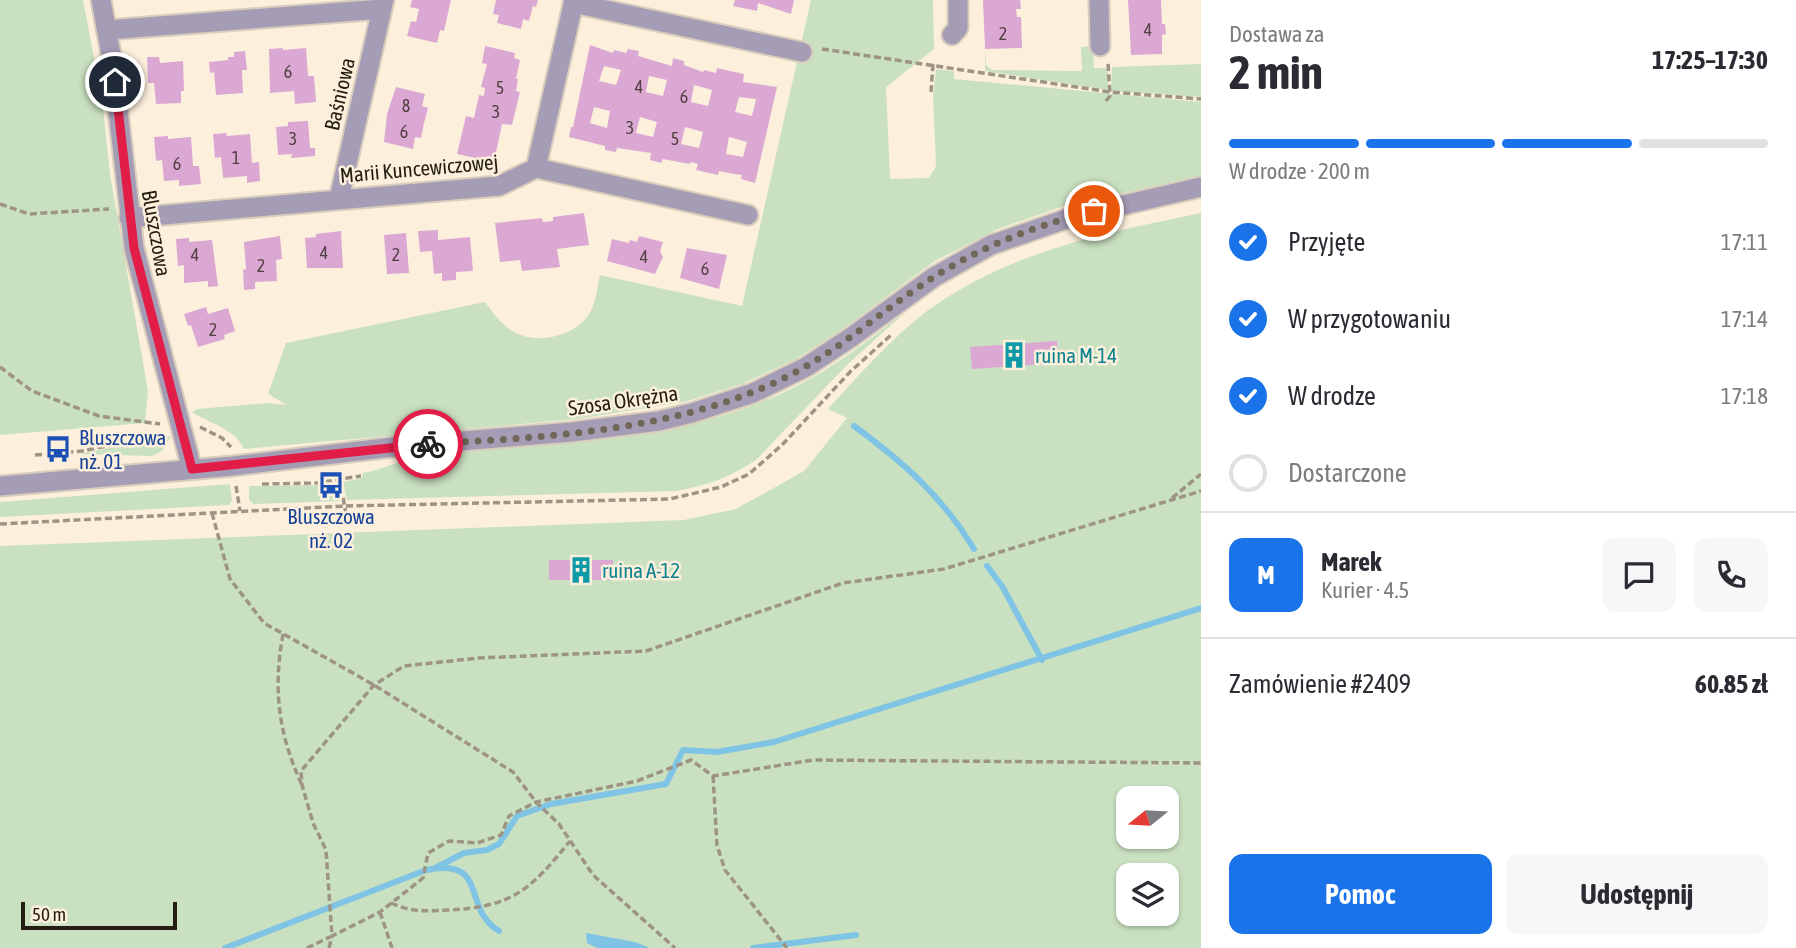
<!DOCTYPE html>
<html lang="pl">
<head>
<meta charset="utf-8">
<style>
  :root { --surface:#fff; --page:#f7f7f7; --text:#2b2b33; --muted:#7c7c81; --line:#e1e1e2; --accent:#1a73e8 }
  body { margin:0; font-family:"Asap Condensed",sans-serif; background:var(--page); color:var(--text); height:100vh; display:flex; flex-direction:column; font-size:26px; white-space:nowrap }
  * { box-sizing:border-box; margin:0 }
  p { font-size:23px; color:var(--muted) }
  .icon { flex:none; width:38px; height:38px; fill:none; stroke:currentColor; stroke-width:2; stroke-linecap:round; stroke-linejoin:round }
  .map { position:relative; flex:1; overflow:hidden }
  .sheet { display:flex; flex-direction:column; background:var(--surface); width:595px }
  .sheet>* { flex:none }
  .needle { width:46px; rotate:252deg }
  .buttons { position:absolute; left:1116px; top:786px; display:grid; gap:14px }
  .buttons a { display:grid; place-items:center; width:63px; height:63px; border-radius:14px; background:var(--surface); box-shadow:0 2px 5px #0004; font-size:35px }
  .scale { position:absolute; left:21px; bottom:18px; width:156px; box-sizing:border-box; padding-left:7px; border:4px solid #241d11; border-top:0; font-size:19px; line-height:24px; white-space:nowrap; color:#241d11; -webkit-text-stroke:5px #fcf0dd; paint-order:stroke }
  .pin { position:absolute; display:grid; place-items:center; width:60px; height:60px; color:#fff; margin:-30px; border:4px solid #fff; border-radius:50%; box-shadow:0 2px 7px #0007 }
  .courier { position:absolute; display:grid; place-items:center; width:70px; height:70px; margin:-35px; border:5px solid #e11d48; border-radius:50%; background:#fff; color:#222; box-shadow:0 2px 9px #0007 }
  .overview em { font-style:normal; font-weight:700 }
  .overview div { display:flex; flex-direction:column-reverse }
  .overview { display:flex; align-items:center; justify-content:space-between; height:119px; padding:0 28px }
  h1 { font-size:46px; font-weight:700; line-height:52px }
  .bar { display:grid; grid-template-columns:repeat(4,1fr); gap:10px 7px; align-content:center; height:84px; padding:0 28px }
  .bar i { height:9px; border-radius:5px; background:var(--line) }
  .bar .on { background:var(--accent) }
  .bar p { grid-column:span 4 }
  .line { display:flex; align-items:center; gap:18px; padding:0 28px; border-top:2px solid var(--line) }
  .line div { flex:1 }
  .round { display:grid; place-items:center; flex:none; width:74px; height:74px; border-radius:14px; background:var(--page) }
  ol { padding:0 28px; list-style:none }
  li { display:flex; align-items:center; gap:21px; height:77px }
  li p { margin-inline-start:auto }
  li .icon { padding:7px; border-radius:50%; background:var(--accent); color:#fff; stroke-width:4 }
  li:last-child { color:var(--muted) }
  li i { width:38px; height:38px; border:4px solid var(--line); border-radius:50% }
  .action { display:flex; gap:14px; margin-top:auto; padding:14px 28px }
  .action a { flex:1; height:80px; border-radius:14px; background:var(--accent); color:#fff; font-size:28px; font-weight:700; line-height:80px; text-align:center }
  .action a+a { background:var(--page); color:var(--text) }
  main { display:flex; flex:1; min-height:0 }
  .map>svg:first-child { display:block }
  .green { fill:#c9e1c1; fill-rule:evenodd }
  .water { fill:#7fc4e4 }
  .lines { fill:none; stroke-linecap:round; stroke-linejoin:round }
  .stream { stroke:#7fc4e4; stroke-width:6 }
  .building { fill:#dba8d3; fill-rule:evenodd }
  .minor-casing { stroke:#d9cebc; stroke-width:23 }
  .tertiary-casing { stroke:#d9cebc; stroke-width:23 }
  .path { stroke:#9e9484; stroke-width:3.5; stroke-dasharray:7 3.5; stroke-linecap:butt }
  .minor { stroke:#a59cb5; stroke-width:19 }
  .tertiary { stroke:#a59cb5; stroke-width:19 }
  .done { stroke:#706758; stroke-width:7; stroke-dasharray:0 12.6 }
  .route { stroke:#e11d48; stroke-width:9 }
  .labels { text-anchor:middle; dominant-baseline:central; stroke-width:5; stroke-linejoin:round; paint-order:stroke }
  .number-label { font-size:18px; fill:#524042 }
  .street-label { font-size:21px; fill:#241d11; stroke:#fcf0dd }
  .culture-label { font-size:21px; fill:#0d838f; stroke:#fcf0dd; text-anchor:start }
  .transit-label { font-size:21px; fill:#164399; stroke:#fcf0dd; text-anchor:start }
</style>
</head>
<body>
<main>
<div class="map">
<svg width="1201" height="948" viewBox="0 0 1201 948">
  <rect width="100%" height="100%" fill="#fcf0dd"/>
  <!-- green -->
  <path class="green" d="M0,0H83L102,99L110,174L148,391L145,423L0,435Z
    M811,0H933L934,49L886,87L890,179L929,178L936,166L933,97L936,69L954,71V79L1201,102V176L1067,205L998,229L935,261L836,334L796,359L742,384L684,402L577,419L244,449C234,428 210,424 192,412L197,409L268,403L287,405L268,394L286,343L485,302C493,313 503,327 516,333C538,344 571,337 587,317C596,306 597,289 600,275L742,306Z
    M1093,46L1094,68H1108V90L985,71V49L986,65L992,70L1082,71L1081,47Z
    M1201,64V97L1111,91L1112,67Z
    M1201,213V948H0V546L684,520L736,509L804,471L847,418L828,409C862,372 898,330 940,302C1019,249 1110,232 1201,213ZM1129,798H1167V836H1129ZM1129,875H1167V914H1129Z
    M908,310L848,364L758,458C733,477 707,485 677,491L347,500L343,482L362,478L363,473C384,470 403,458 424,456C550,441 677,445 793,388C835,367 871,338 908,310Z
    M171,436L162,451L152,456L79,454Z
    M230,484L232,501L229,505L0,517V502Z
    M322,485L324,490L340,487L343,501L254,504L249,500V486Z"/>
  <!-- water -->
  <path class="water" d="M586,933L635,942L650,948H597L587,943Z"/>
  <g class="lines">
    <!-- stream -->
    <path class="stream" d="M854,426C903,462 942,496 974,549
      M987,566L1002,586L1042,660
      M435,868L464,853L487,850L499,844L517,816L551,804L666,784L683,750L717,752L774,742L1201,608
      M225,948L426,870C490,857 461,909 499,931
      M753,948L856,935"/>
  </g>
  <!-- building -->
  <path class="building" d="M412,0H451L444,31L440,30L437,43L407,36L411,21L416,22L419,9L410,7Z
    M496,0H538L536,7L533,6L529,21L523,19L521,29L497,23L499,15L493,14Z
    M735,0H794L791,14L758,3L757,11L733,6Z
    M983,0H1020L1021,9H1016L1017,17H1021L1022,48L985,49Z
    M1128,0H1161L1162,24H1165L1166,34L1162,35V54L1131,55Z
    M590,45L613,53L614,50L626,53L628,49L639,51L638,56L672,66L673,58L684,61V65L703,72L704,70L716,73L717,68L730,71L744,74L743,82L777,87L755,183L741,179L742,175L734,174L719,171L718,175L696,170L698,164L691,162L689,164L663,159L661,163L650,160L651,153L617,148L616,152L605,150V146L569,137L571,127H573ZM604,66L621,70L616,85L599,81ZM649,76L667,80L663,96L646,92ZM694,85L712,90L708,106L691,102ZM739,97L756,99L752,116L735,112ZM594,107L610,111L607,128L590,123ZM640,117L657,122L653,137L636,133ZM685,127L703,132L699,148L681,144ZM729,137L747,142L743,157L726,154Z
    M485,46L515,53L514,58L520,60L516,79H518L516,91L520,92L512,125L502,124L494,162L457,154L466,116L474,118L479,95L484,96L485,88L481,87L487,64L482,63Z
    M283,48V50L306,48L308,76H314L316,102L295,104L294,91L270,93L269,49Z
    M245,51L247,70H242L243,93L216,95L214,72L210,73L209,62L228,60V57H234V52Z
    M147,57H159L160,63L183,61L184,91H181V103L156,104L154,83H148Z
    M396,87L425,94L422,106L428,108L424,123L421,138L415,137L413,149L384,142L387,114Z
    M308,121L310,148H315V156L291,158L292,154L278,155L276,127L288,126V122Z
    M226,133L227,136L250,134L252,163L259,162L260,181L247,183V176L223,178L221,157L215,158L213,134Z
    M168,136V139L191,137L193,166H199L201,184L179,186V180L164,181L162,160L156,161L154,137Z
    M584,213L589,245L557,249L560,267L522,271L520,260L500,262L495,223L542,218L543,222L553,221V217Z
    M438,230V240L470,237L473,271L456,272V280L442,281V273L434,274L432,251L420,252L418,231Z
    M341,231L343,268H307L305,238L316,237V234Z
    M406,233L409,273L387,274L384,235Z
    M280,236L282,259L276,260L277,281L255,282V289L244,290L243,270L246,269L244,242Z
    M639,236L663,242L660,251L663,257L655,274L607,261L612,239L629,243L630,240L637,242Z
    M189,238V242L212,240L218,286L208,287V281L184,283V265L178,266L176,239Z
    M687,248L727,255L719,289L680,278Z
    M206,307L208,314L228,308L235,331L224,335L225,339L198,347L191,325L188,326L184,314Z
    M1057,341L1058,363L972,369L970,347Z
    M549,560H613L611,580H549Z"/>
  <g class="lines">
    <defs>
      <path id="minor" d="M101,0L112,60L134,248L192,469
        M1099,0L1100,46
        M573,3L802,52
        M107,30L382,9
        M952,35L958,28V0
        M536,168L574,0
        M339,199L384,0
        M129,218L499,186L536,168L748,215"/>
      <path id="tertiary" d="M0,486L233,466L401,446L572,432L659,421L692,413L753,393L806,367L850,338L934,277L991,245L1072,217L1201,187"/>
    </defs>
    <!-- minor casing -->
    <use href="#minor" class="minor-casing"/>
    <!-- tertiary casing -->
    <use href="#tertiary" class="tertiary-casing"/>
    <!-- path -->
    <path class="path" d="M822,49L1110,92L1201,99
      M931,92L933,64
      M1106,101L1110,96L1108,62
      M0,204L29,214L109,209
      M0,367L32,391L99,416L160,424
      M200,427L222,438L231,447
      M35,455L82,451L162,435
      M262,484L318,483L340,479
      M236,486L240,511
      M1172,498L1201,474
      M212,513L230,579L264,623L374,685L513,772L536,802L559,824L593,875L675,948
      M346,515L340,479L361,476
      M0,524L345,506L670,499L721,487L749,474L782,445L850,372L891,335
      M283,634C273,689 278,732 301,783
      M713,776L717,845L725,870L787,948
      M391,903C413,913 426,911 449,910C513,907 531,889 570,841
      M380,912L392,948
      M307,948L332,936L326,850L313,823L302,785L301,771L374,685L404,666L478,658L646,651L843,583L944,569L1201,491
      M329,948L332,936L380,912L423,878L428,853L449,841L477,843L501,835L509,816L536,802L637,781L691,760L713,776L813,760L1201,763"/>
    <!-- minor -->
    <use href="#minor" class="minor"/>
    <!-- tertiary -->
    <use href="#tertiary" class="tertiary"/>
  </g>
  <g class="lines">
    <!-- done -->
    <path class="done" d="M428,444C551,437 684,431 794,373C838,350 875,317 916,289C970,251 1029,227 1094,211"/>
    <!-- route -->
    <path class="route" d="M115,82L134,248L192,469L428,444"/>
  </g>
  <!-- icons -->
  <defs>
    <symbol id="building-bare" viewBox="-9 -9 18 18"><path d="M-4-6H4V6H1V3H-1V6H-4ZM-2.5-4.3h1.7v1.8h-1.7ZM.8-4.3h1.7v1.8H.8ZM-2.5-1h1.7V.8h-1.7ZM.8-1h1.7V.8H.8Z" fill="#0f9aa8" stroke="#fcf0dd" stroke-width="2.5" paint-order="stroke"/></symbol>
    <symbol id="bus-bare" viewBox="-9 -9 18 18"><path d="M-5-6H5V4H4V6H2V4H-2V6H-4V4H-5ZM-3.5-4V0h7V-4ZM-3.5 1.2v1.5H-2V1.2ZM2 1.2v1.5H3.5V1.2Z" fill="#1a4fb4" stroke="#fcf0dd" stroke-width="2.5" paint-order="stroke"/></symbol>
  </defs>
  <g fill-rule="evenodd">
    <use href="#building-bare" x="995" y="336" width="38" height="38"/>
    <use href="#bus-bare" x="39" y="430" width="38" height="38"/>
    <use href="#bus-bare" x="312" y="466" width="38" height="38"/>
    <use href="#building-bare" x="562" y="551" width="38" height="38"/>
  </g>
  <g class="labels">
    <!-- number labels -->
    <g class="number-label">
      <text x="1148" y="29">4</text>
      <text x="1003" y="33">2</text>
      <text x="288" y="71">6</text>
      <text x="639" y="86">4</text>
      <text x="500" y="87">5</text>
      <text x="684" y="96">6</text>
      <text x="406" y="105">8</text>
      <text x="496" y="111">3</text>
      <text x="630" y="127">3</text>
      <text x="404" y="131">6</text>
      <text x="293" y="138">3</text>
      <text x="675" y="138">5</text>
      <text x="236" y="157">1</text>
      <text x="177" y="163">6</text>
      <text x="324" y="252">4</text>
      <text x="195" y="254">4</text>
      <text x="396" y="254">2</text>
      <text x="644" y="256">4</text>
      <text x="261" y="265">2</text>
      <text x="705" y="268">6</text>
      <text x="213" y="329">2</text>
    </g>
    <!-- street labels -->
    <g class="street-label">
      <text transform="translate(339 94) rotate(-77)">Baśniowa</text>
      <text transform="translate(419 168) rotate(-5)">Marii Kuncewiczowej</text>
      <text transform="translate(157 233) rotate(80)">Bluszczowa</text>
      <text transform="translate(623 400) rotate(-8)">Szosa Okrężna</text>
    </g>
    <!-- culture labels -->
    <g class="culture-label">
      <text x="1035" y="355">ruina M-14</text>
      <text x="602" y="570">ruina A-12</text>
    </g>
    <!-- transit labels -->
    <g class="transit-label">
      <text x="79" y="437">Bluszczowa<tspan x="79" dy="24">nż. 01</tspan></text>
      <text x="331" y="516" text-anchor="middle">Bluszczowa<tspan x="331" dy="24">nż. 02</tspan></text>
    </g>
  </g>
</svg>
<div class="buttons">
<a><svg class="needle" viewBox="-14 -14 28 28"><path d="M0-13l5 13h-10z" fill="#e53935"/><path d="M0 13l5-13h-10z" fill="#7c7c81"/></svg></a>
<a><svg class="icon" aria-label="layers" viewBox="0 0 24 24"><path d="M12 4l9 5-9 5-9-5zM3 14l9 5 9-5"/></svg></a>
</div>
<div class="scale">50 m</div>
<div class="pin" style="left:1094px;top:211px;background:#ea580c"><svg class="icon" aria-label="bag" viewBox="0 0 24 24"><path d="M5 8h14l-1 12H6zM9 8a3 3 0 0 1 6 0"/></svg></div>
<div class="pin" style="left:115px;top:82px;background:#1f2937"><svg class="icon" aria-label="home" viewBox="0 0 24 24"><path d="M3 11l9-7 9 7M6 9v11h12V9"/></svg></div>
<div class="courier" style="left:428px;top:444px"><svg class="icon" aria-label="bike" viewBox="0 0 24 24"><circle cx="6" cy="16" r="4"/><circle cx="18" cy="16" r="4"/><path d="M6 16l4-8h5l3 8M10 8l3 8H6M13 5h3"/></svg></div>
</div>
<section class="sheet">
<div class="overview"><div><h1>2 min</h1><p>Dostawa za</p></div><em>17:25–17:30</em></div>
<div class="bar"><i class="on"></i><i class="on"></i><i class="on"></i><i></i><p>W drodze · 200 m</p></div>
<ol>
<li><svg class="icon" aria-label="check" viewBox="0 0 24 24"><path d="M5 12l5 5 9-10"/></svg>Przyjęte<p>17:11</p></li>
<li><svg class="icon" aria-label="check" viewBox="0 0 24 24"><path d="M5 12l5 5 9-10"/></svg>W przygotowaniu<p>17:14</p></li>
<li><svg class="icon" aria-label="check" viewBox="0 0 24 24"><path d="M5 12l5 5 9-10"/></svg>W drodze<p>17:18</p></li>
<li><i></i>Dostarczone</li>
</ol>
<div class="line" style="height:126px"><b class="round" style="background:var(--accent);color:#fff">M</b><div><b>Marek</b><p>Kurier · 4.5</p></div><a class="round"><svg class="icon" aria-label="chat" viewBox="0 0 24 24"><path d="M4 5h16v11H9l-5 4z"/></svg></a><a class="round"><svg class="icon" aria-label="phone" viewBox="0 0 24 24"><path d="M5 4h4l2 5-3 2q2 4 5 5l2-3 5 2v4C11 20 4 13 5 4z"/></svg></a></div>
<div class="line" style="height:91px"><div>Zamówienie #2409</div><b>60.85 zł</b></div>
<div class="action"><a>Pomoc</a><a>Udostępnij</a></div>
</section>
</main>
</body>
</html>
